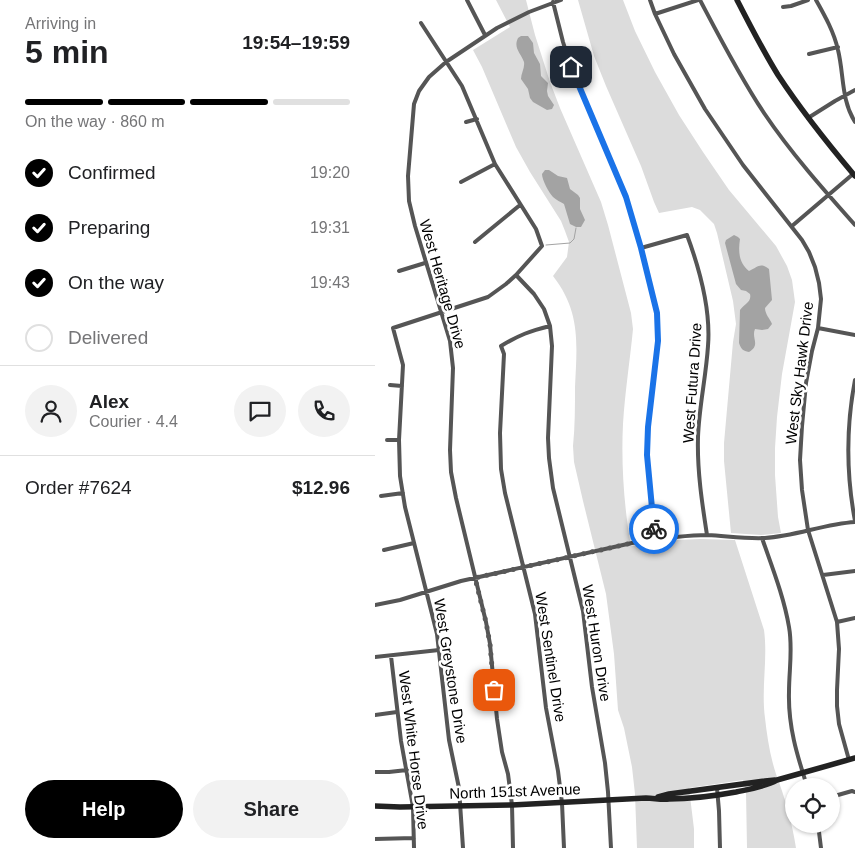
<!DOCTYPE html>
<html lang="en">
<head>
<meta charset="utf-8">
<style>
  :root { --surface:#fff; --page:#f2f2f2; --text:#202124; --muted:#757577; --line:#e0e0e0; --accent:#000 }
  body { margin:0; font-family:Helvetica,sans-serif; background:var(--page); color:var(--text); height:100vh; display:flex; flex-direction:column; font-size:19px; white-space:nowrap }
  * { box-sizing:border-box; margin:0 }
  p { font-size:16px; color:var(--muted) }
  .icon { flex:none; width:28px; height:28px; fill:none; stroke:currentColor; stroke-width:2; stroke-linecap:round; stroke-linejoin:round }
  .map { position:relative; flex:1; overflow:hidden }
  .sheet { display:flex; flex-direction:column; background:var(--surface); width:375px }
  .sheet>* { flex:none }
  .buttons { position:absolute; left:410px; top:778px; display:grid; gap:10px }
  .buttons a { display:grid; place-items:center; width:55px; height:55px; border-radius:50%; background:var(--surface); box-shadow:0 1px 4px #0004; font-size:25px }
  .pin { position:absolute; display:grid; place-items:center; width:42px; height:42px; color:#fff; margin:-21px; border-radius:10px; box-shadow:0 2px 8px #0006 }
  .courier { position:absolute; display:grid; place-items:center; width:50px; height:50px; margin:-25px; border:4px solid #1a73e8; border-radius:50%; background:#fff; color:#222; box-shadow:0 1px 6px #0007 }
  .overview em { font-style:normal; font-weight:800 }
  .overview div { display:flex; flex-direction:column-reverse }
  .overview { display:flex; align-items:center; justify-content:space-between; height:85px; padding:0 25px }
  h1 { font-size:32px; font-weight:800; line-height:38px }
  .bar { display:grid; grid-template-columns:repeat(4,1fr); gap:8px 5px; align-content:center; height:60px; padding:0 25px }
  .bar i { height:6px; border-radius:4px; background:var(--line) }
  .bar .on { background:var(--accent) }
  .bar p { grid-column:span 4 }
  .line { display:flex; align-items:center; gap:12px; padding:0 25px; border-top:1px solid var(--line) }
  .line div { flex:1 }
  .round { display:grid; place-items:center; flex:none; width:52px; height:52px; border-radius:26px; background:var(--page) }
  ol { padding:0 25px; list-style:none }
  li { display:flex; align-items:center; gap:15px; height:55px }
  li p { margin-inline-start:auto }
  li .icon { padding:5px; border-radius:50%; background:var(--accent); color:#fff; stroke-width:4 }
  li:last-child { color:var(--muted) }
  li i { width:28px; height:28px; border:2px solid var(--line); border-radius:50% }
  .button { display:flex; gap:10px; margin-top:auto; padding:10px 25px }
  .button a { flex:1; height:58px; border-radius:30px; background:var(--accent); color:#fff; font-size:20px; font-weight:800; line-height:58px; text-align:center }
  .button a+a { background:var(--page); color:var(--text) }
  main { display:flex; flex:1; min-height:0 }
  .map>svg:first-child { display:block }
  .green { fill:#dcdcdc }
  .water { fill:#a3a3a3 }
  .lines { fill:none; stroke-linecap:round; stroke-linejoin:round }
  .stream { stroke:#a3a3a3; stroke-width:1 }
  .street { stroke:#555; stroke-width:4 }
  .secondary { stroke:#222; stroke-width:5.5 }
  .done { stroke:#595959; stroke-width:5; stroke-dasharray:0 9 }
  .route { stroke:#1a73e8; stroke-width:6 }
  .labels { text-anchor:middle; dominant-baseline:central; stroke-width:5; stroke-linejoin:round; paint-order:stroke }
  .street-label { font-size:15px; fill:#000; stroke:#fff }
</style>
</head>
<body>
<main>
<section class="sheet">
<div class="overview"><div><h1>5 min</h1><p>Arriving in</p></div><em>19:54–19:59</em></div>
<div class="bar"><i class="on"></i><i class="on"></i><i class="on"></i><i></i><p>On the way · 860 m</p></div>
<ol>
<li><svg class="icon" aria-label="check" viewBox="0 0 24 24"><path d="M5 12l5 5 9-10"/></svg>Confirmed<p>19:20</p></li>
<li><svg class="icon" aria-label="check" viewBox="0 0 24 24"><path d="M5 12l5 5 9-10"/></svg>Preparing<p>19:31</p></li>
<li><svg class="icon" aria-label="check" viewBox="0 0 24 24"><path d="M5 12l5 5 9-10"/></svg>On the way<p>19:43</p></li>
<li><i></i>Delivered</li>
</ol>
<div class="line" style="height:90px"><a class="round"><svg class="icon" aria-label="person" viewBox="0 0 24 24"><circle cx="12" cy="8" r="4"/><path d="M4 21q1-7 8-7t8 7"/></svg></a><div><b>Alex</b><p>Courier · 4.4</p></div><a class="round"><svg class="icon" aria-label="chat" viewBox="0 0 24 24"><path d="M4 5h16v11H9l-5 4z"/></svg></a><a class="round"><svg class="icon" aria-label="phone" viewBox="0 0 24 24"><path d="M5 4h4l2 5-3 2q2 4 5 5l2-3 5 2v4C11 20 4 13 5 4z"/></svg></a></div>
<div class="line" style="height:65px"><div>Order #7624</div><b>$12.96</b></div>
<div class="button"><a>Help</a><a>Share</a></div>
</section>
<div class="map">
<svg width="480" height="848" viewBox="0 0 480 848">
  <rect width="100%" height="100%" fill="#fff"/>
  <!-- green -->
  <path class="green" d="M121,0H151L160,35L175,82L185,108L226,202L233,225L256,313L258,329C255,360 250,392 248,424C246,464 249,507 256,546L303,540L325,539L360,540L389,630C393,659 386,688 390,718C392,736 395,756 401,774C410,798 417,822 421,848H372L371,792L368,780L314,788L319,829V848H262L260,794L257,767L249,728L243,710L239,654L231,594L208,501L199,462L198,446C200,426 200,407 200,387C202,344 206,312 178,276L192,257L194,242L190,231L186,221L155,172L141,147L107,67L98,50L135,27Z
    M203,0H248L260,31L280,72L304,115L328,152L354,190L401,246L412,266L417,280L420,302L407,374L402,417L400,448V475L403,517L406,533L386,535L356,533L349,461V443L358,342L361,324L358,301L342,233L339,224L325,210L317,207L284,213L279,202L266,166L231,86L219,56Z"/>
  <!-- water -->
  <path class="water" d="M146,36H153L158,43L159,53L165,64L166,76L173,83L172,91L173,96L179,105L177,109L172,110L158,102L155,98L153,89L146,79C146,73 150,68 149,62C146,53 138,48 143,38Z
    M170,170H174L183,176L192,178L195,189L203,195L205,198V209L210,220L206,227H201L195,224L189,204C186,202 181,200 178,197C174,193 167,180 167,174Z
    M359,235L363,237L365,239C363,252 364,263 374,271C383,267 385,262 394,269L397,300L390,308C390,314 395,319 397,324L393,329L387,330L380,329C376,338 386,345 374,352C368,351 366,349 364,343L365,310C369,304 377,302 375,294L371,291L366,290L361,284L350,243L351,240Z"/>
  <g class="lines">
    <!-- stream -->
    <path class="stream" d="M171,245L195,243L199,239L201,228"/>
    <!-- street -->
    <path class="street" d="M92,0L110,35
      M275,0L280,14L299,54L330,109L368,165L427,240L434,252L440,267L444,283L446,299L443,328L437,351L431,383L427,426L425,460L427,490L433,530L462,622L464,649L462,690V706L464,724L474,760
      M325,0C345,38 365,77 389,113C416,153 448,189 480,225
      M441,0C450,16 459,32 463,50C469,74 466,100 480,122
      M178,2L188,42L196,67L251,197L266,248L282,313L283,341L273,427L272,455L280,539
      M408,7L416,6L433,0
      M280,14L323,0
      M46,23L87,86L120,164L161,229L167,246L141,275L131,284L113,297L18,328L28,365L24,440L25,476L30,507L62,634L74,740L84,788L88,848
      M434,54L463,47
      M433,118L460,101L480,90
      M91,122L102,119
      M86,182L120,164
      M417,226L478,174
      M100,242L145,205
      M266,248L312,235C325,270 336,309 333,346C331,377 324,407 323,437C322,470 327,503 332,535
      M24,271L50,263
      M141,275L159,294L169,309L175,326L177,346L173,438L174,458L178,488L208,611L217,687L230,763L233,792L236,848
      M175,326C155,331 144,335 126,346L129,354L125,433L126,469L130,493L160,614L171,708L183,771L187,803L189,848
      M443,328L480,335
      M480,380C471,427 471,473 480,521
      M15,385L27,386
      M12,440H24
      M6,496L28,493
      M387,538C397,567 409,597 414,627C418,649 414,670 414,692C413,726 422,755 432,786
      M9,550L39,543
      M448,575L480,571
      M0,605L25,600L86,581L257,543C282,539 307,535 333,535C352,536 371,539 390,538C421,536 449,524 480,522
      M462,622L480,618
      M16,656L26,741L38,807L39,848
      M0,657L64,650
      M0,715L22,712
      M0,772H14L32,770
      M342,788L344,811L345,848
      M456,797L477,791L480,792
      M443,824L446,848
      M0,839L39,838
      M138,848L137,805L133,774L127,752L122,719L115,644L111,622L81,498L76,472L75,450L78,368L75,341L40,226L34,201L33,176L39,104L44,91L54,77L71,62L122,28L154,12L186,0"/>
    <!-- secondary -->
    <path class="secondary" d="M362,0C375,25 388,51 403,75C426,110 453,144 480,176
      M283,797L294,794L390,781L400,780
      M0,806L25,807L137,805L271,798C279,798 286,800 294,799C317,799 339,796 361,792C375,789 389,787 402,780L480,758"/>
  </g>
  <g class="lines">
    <!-- done -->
    <path class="done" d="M119,690L115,644L111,622L100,578L257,543L280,539L279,529"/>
    <!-- route -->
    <path class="route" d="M196,67L251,197L266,248L282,313L283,341L273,427L272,455L279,529"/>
  </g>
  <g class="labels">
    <!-- street labels -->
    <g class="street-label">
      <text transform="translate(68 284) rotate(74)">West Heritage Drive</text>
      <text transform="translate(424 373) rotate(-83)">West Sky Hawk Drive</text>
      <text transform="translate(317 383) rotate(-86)">West Futura Drive</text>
      <text transform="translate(222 643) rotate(81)">West Huron Drive</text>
      <text transform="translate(176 657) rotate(81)">West Sentinel Drive</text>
      <text transform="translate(76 671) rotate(81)">West Greystone Drive</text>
      <text transform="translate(39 750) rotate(83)">West White Horse Drive</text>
      <text transform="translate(140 791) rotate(-2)">North 151st Avenue</text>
    </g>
  </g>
</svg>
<div class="buttons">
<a><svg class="icon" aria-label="locate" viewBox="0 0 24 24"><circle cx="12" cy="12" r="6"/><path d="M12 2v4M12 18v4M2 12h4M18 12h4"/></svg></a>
</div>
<div class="pin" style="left:119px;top:690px;background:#ea580c"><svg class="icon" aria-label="bag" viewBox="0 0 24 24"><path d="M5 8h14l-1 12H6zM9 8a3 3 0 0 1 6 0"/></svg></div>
<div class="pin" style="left:196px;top:67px;background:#1f2937"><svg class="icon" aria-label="home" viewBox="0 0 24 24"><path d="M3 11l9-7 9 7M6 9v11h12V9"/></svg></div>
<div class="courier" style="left:279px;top:529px"><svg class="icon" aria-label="bike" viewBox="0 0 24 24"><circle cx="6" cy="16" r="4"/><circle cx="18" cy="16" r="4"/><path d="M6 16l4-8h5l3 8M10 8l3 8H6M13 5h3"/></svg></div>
</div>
</main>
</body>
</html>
